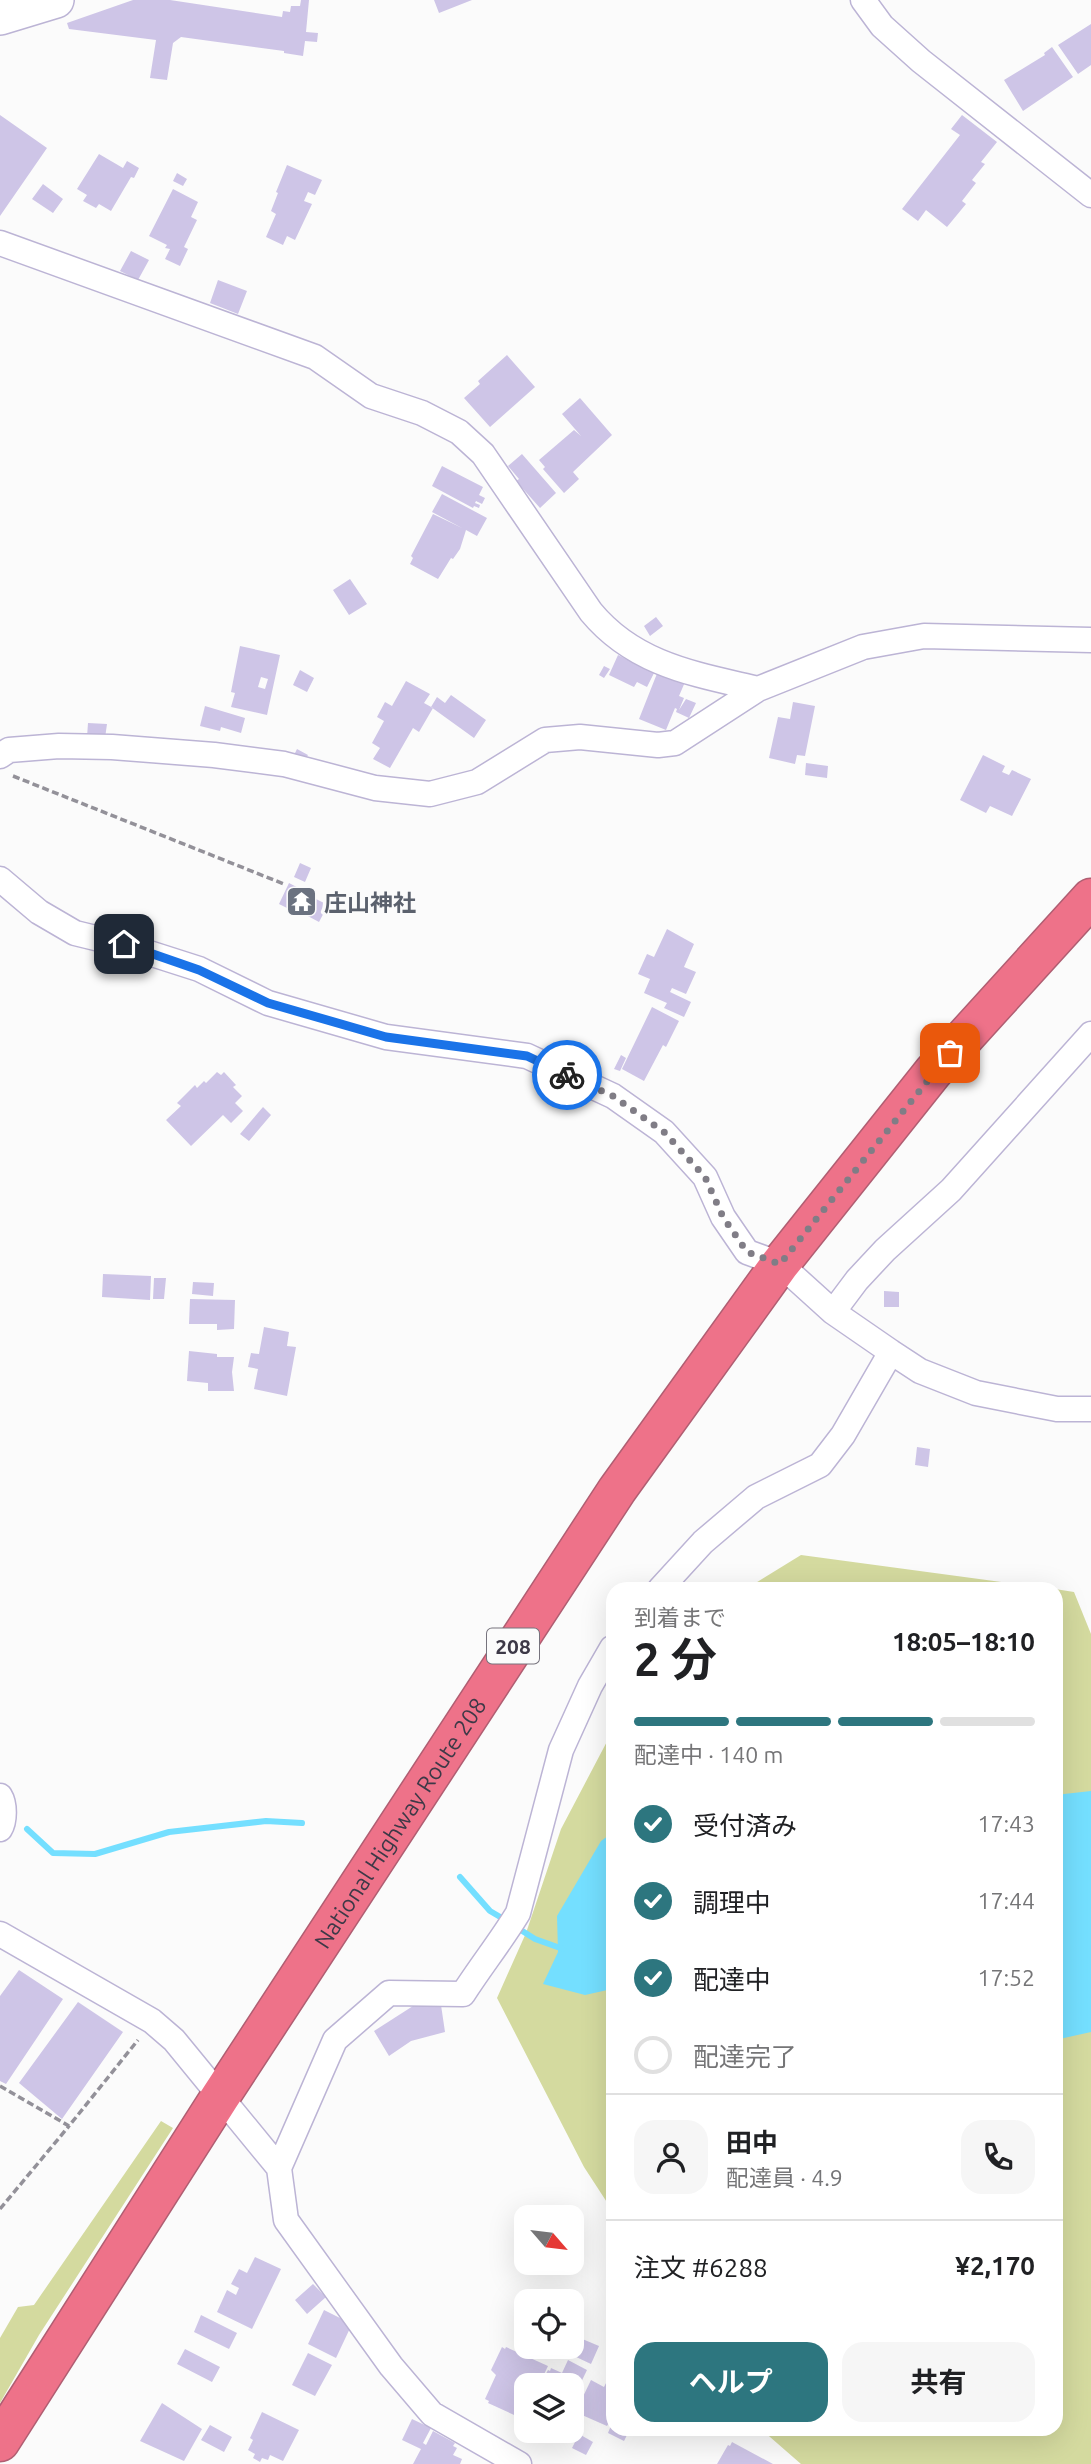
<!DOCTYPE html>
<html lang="ja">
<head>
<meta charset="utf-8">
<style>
  :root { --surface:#fff; --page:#f6f6f6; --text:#202124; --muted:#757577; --line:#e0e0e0; --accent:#2d767f }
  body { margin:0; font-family:Ubuntu,"Noto Sans JP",sans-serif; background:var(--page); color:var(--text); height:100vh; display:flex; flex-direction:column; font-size:26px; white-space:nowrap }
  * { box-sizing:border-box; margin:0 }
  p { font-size:23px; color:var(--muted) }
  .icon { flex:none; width:38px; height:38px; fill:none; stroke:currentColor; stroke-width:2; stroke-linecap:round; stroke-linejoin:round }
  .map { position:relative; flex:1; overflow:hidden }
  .panel { position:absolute; left:606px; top:1582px; width:457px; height:854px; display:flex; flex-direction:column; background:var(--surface); border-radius:21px; box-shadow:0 7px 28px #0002 }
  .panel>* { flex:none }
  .needle { width:46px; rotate:118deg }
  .buttons { position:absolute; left:514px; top:2205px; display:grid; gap:14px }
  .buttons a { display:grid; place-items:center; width:70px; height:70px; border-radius:14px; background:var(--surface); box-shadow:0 7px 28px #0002; font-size:35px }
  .pin { position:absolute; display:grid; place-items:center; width:60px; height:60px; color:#fff; margin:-30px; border-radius:14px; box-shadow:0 4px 10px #0006 }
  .courier { position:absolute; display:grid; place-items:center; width:70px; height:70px; margin:-35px; border:5px solid #1a73e8; border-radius:50%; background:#fff; color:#222; box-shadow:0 2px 9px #0007 }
  .headline em { font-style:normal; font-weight:700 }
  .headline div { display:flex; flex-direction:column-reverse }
  .headline { display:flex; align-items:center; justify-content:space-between; height:119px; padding:0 28px }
  h1 { font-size:46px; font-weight:700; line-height:52px }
  .bar { display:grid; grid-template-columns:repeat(4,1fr); gap:10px 7px; align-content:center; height:84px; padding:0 28px }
  .bar i { height:9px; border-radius:5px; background:var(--line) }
  .bar .active { background:var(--accent) }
  .bar p { grid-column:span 4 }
  .line { display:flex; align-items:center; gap:18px; padding:0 28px; border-top:2px solid var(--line) }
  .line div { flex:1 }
  .round { display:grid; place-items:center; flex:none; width:74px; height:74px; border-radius:21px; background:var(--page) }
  ol { padding:0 28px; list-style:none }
  li { display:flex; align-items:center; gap:21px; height:77px }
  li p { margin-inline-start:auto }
  li .icon { padding:7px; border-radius:50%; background:var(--accent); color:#fff; stroke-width:4 }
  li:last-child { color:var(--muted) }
  li i { width:38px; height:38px; border:4px solid var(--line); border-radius:50% }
  .button { display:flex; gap:14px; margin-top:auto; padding:14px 28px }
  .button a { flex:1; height:80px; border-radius:21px; background:var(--accent); color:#fff; font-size:28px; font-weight:700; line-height:80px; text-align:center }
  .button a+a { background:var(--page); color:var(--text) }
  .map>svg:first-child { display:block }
  .green { fill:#d4da9f }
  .water { fill:#74dfff }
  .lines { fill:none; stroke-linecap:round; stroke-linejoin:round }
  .stream { stroke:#74dfff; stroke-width:6 }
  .building { fill:#cec5e7; fill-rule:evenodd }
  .street-casing { stroke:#bcb4d5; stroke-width:27 }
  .secondary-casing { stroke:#bcb4d5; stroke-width:38 }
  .highway-casing { stroke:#b05e72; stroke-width:41 }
  .path { stroke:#939199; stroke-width:3.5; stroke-dasharray:7 3.5; stroke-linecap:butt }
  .street { stroke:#fff; stroke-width:24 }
  .secondary { stroke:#fff; stroke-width:35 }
  .highway { stroke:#ee7289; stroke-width:38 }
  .done { stroke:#807d86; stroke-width:7; stroke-dasharray:0 12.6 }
  .route { stroke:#1a73e8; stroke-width:9 }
  .labels { text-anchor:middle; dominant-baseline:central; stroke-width:7; stroke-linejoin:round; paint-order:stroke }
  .shield { fill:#fbfbfb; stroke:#76737d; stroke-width:2 }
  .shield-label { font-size:21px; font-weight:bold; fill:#3d3947 }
  .worship-label { font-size:23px; font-weight:bold; fill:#5b616d; stroke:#fbfbfb; text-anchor:start }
  .street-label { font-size:23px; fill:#3d3947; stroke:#fbfbfb }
</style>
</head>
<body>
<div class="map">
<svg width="1091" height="2464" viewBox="0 0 1091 2464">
  <rect width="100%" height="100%" fill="#fbfbfb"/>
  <!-- green -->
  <path class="green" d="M801,1555L1054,1589H746Z
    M1055,1589L1074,1592L1091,1634V2464H801L761,2429H1055Z
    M612,1732V2210L584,2167L497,1998L526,1933L561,1829Z
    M161,2121L173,2128L39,2335L0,2403V2338L18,2307L34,2305Z"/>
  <!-- water -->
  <path class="water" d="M1091,1791V2032L1055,2040V1795Z
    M612,1833V1989L585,1995L543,1984L558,1952L557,1916L601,1841Z"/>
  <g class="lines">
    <!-- stream -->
    <path class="stream" d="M27,1829L53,1853L95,1854L169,1832L266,1821L302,1823
      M460,1877L490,1911L507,1921
      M516,1927L535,1939L563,1949"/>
  </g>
  <!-- building -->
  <path class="building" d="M133,0H170L282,17L283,11L290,12L291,6H300L301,0H309L306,32L318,33L317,42L305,41L303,56L284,53V51L181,37L173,43L167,80L150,78L156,40L69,29L67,23Z
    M434,0H472L439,13Z
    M1091,24V65L1078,74L1058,45Z
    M1052,47L1073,77L1023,111L1004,80L1045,55L1044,53Z
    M0,115L47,148L0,216Z
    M962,115L997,142L981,162L985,164L972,180L976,183L962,201L966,204L947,227L926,210L918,221L902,209L960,135L951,129Z
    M99,154L123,168L127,161L139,168L134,178L131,177L111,211L99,204L96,208L83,201L87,195L77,189Z
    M287,165L322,180L315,195L308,192L304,201L312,204L295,240L287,236L283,245L266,237L276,214L271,211L278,193L276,192Z
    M177,173L187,179L183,186L173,181Z
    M43,184L63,199L53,213L32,199Z
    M173,189L198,202L191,217L197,220L184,247L188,249L180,266L165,259L170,249L165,248L167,245L149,236Z
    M131,251L149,260L138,280L120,271Z
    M218,280L247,291L238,314L210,303Z
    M507,355L535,387L490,427L464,398L480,384L478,381Z
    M580,398L612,435L573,472L579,479L564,493L543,469L545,467L539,460L574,430L581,436L562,414Z
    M522,454L556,493L540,508L516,481L519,479L508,466Z
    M442,466L483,487L479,495L485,498L482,504L476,501L475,503L480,505L479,508L474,506L473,508L432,486Z
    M442,494L487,518L477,536L466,530L460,549L453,559L451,558L438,579L410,564L413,558L411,556L433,514L462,528L432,512Z
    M350,579L367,604L349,615L333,590Z
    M656,617L663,626L650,636L644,626Z
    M240,646L280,655L267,715L231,707L235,693L231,692ZM261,677L268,679L265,689L258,687Z
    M618,655L654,673L647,687L637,682L634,687L609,675Z
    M604,666L610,669L604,678L599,675Z
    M300,670L314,678L307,692L293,685Z
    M658,671L685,682L679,696L684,698L679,710L686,699L696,703L689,718L676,712L677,709L675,708L666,730L639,719Z
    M406,681L430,694L424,703L433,708L419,732L413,728L390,768L373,759L380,748L372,743L384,721L377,717L385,702L392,706Z
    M451,695L486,720L474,738L431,707L437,697L445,703Z
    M793,702L815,706L805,756L797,755L795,764L769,758L778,717L790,719Z
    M205,706L245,718L241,733L221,727L220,731L200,726Z
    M88,723L107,724L105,738L87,737Z
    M297,749L308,755L305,760L294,755Z
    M983,755L1005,766L1002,772L1009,775L1012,770L1031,779L1012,816L990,806L986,813L960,800Z
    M806,763L828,766L827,778L805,775Z
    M300,863L311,868L305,882L294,877Z
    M289,883L308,893L306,898L311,900L312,897L328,905L319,922L304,914L305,910L300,908L297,913L279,904Z
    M667,929L694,944L684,967L696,972L686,994L672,988L670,992L691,1002L684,1017L664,1008L667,1003L644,993L650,979L638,974L647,954L654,957Z
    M652,1007L679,1021L666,1047L663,1045L644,1081L622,1069Z
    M621,1055L626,1058L620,1071L614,1069Z
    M217,1072L221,1075L224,1072L236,1085L233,1087L242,1096L235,1103L243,1111L231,1123L223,1115L191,1146L166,1120L181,1106L177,1103L195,1085L197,1088L204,1081L206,1083Z
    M263,1107L271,1115L249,1141L240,1134Z
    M103,1274L151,1276L150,1300L102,1297Z
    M154,1278H166L164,1299H153Z
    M193,1282L214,1283L213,1296L192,1294Z
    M884,1291L899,1292V1307H884Z
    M190,1299L235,1300L234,1329L217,1330V1324H189Z
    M264,1327L289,1332L287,1346L296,1347L287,1396L254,1389L258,1369L248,1367L251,1353L259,1354Z
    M189,1351L217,1354V1357H234L232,1372L234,1391H208V1383L187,1381Z
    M917,1447L930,1449L928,1467L915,1465Z
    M19,1970L63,1999L6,2084L0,2081V1996Z
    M78,2002L123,2032L62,2119L19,2083Z
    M441,2005L445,2032L411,2041L389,2056L374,2031L413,2006Z
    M255,2257L281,2269L252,2329L217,2312L227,2290L236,2295L239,2288L231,2284L239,2269L247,2273Z
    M313,2284L326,2297L307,2314L295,2300Z
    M324,2310L352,2324L336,2358L308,2344Z
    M201,2315L237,2333L229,2349L194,2332Z
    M580,2338L599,2346L591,2364L572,2355Z
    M502,2347L505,2349L506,2347L548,2366L539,2385H527V2412L523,2419L488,2403L489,2401L485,2399L496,2375L491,2370Z
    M185,2349L220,2367L212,2382L177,2364Z
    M308,2353L332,2365L315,2396L292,2385Z
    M568,2360L587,2370L572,2401V2385H540L548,2370L550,2371L551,2368L562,2373Z
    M591,2380L604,2387L607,2381L612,2383V2423L610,2421L607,2426L582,2415L583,2412L577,2409Z
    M162,2403L202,2429L184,2461L140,2441Z
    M262,2412L299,2430L283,2461L270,2455L268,2460L262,2458L260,2462L253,2458L255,2454L248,2450L253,2440L250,2438Z
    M412,2419L431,2428L423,2443L426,2445L433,2431L455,2443L453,2446L457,2448L453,2455L462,2459L460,2464H413L421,2449L402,2440Z
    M612,2423V2429H630L624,2441L608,2433Z
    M210,2425L232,2437L224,2452L201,2440Z
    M579,2434L593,2442L586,2455L572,2448Z
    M732,2442L773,2464H717L728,2445L730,2446Z"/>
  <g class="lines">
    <defs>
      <path id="street" d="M863,0L882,26L921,61L1091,195
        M0,243L315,357L371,396L422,413L459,432L483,454L591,612C635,665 695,674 758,689
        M0,756L9,750L59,746L112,747L214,755L284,764L375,788L430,794L477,782L545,740L580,737L658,745L675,743L758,689L863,647L924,636L1091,640
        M0,879L39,912L75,933L124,945L199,969L268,1003L386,1037L527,1056L613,1096L664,1132L705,1177L723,1217L747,1252L780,1264L833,1312L891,1352L920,1371L976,1393L1057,1409H1091
        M833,1312L857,1280L885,1250L951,1190L1091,1034
        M660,1589L703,1542L756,1497L820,1465L843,1435L891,1352
        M0,1796C5,1804 5,1821 0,1829
        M0,1934L152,2021L174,2040L279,2168L286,2220L391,2366L432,2414L519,2464
        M279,2168L335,2040L389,1993L463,1994C481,1966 501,1941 518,1913L561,1750L590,1686L612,1648"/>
      <path id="secondary" d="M0,17L56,0"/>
      <g id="highway">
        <path id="s1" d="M0,2442L220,2097L617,1490L780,1264L933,1072L1091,898"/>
      </g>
    </defs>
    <!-- street casing -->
    <use href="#street" class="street-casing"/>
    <!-- secondary casing -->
    <use href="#secondary" class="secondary-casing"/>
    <!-- highway casing -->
    <use href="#highway" class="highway-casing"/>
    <!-- path -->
    <path class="path" d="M13,776L284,884
      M0,2086L69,2126L138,2040
      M0,2209L69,2126"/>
    <!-- street -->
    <use href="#street" class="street"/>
    <!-- secondary -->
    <use href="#secondary" class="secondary"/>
    <!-- highway -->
    <use href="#highway" class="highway"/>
  </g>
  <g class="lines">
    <!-- done -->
    <path class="done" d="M567,1075L613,1096L664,1132L705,1177L723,1217L747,1252L780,1264L950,1053"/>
    <!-- route -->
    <path class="route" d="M124,944L199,970L268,1003L386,1037L527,1056L567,1075"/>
  </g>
  <!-- icons -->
  <defs>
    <symbol id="temple-square" viewBox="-11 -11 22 22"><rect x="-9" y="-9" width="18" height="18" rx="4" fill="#6b7280" stroke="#fbfbfb"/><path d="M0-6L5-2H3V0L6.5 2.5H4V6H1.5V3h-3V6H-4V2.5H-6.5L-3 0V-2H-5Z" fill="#fff"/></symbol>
  </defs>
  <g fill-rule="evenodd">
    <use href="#temple-square" x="284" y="884" width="35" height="35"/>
  </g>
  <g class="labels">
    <!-- shield labels -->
    <rect class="shield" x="487" y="1628.5" width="52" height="35" rx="5"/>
    <g class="shield-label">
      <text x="513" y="1646">208</text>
    </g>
    <!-- worship labels -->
    <g class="worship-label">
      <text x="324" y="902">庄山神社</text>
    </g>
    <!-- street labels -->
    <g class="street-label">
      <text stroke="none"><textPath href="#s1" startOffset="737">National Highway Route 208</textPath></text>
    </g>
  </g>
</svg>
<div class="buttons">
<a><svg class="needle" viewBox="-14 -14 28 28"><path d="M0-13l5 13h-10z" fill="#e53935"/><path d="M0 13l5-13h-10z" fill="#757577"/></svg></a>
<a><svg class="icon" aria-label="locate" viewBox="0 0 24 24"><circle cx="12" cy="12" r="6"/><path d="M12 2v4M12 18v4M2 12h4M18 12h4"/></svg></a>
<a><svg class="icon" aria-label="layers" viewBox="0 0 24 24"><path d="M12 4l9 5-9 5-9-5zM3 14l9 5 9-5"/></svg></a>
</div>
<div class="pin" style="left:950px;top:1053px;background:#ea580c"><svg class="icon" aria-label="bag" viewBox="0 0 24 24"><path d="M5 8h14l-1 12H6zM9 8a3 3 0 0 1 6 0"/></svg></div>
<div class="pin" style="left:124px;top:944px;background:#1f2937"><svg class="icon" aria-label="home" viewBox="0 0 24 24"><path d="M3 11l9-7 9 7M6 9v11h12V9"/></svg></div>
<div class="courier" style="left:567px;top:1075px"><svg class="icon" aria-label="bike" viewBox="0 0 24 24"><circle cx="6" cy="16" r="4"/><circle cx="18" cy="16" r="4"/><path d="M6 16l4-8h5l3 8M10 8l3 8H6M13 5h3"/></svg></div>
<section class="panel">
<div class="headline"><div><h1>2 分</h1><p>到着まで</p></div><em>18:05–18:10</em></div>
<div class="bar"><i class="active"></i><i class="active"></i><i class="active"></i><i></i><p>配達中 · 140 m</p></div>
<ol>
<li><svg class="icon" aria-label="check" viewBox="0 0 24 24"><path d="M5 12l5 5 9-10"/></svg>受付済み<p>17:43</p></li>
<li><svg class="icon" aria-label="check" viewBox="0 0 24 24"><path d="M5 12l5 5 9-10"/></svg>調理中<p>17:44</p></li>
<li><svg class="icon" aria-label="check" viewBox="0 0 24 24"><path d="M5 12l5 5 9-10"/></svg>配達中<p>17:52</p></li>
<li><i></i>配達完了</li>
</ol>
<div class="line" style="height:126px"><a class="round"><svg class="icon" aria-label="person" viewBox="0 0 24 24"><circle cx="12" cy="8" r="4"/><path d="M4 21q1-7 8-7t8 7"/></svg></a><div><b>田中</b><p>配達員 · 4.9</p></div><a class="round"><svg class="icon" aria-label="phone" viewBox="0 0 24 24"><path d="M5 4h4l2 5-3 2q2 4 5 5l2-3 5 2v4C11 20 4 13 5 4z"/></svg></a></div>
<div class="line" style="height:91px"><div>注文 #6288</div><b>¥2,170</b></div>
<div class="button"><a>ヘルプ</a><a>共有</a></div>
</section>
</div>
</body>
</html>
